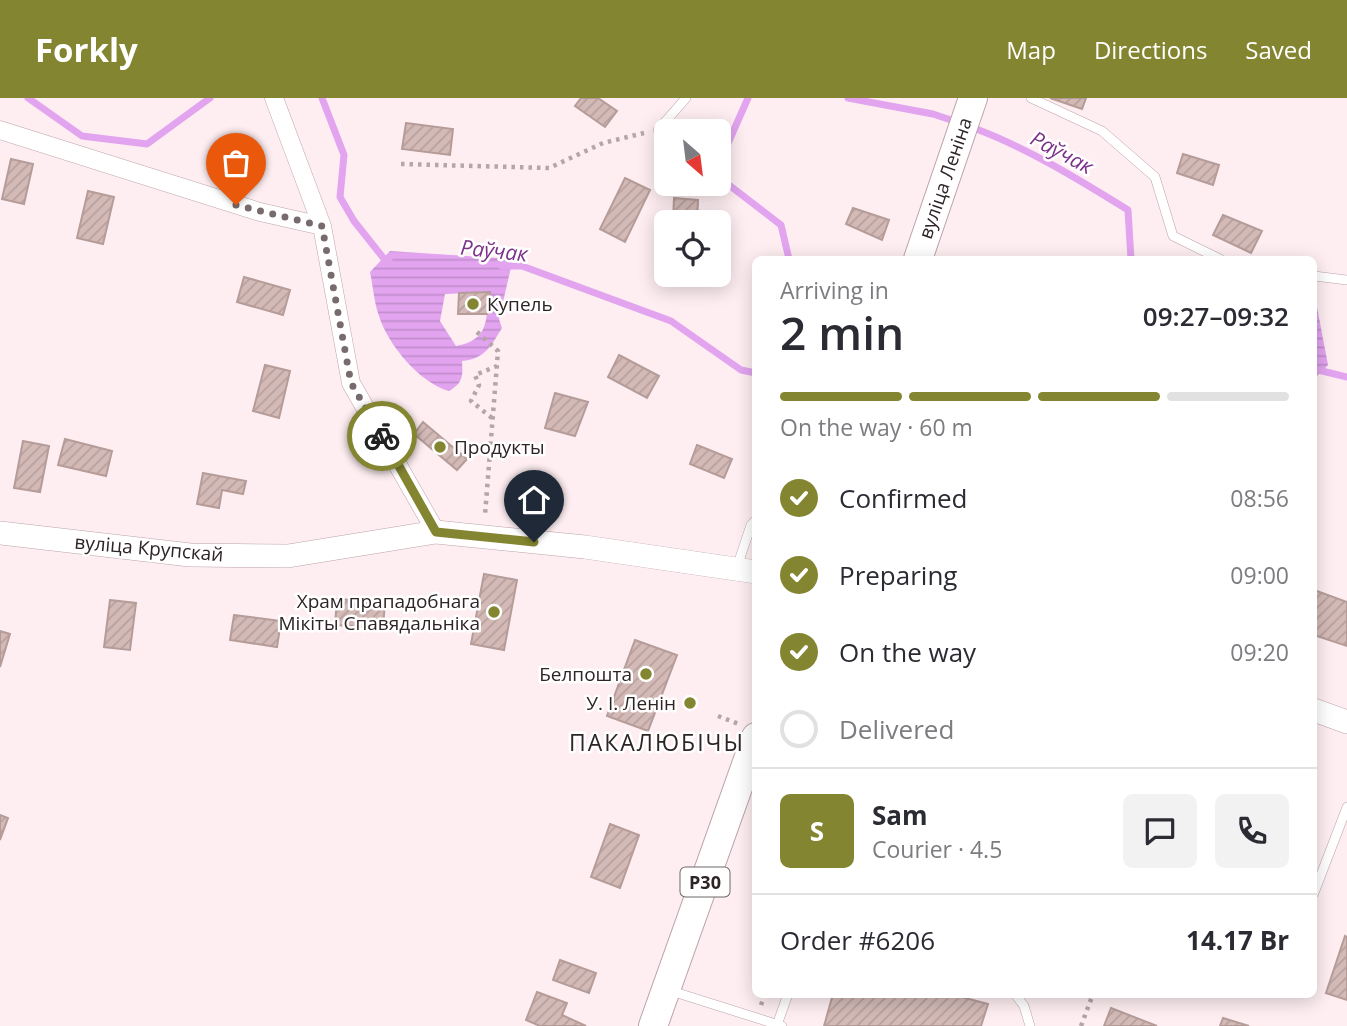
<!DOCTYPE html>
<html lang="en">
<head>
<meta charset="utf-8">
<style>
  :root { --surface:#fff; --page:#f2f2f3; --text:#2b2b33; --muted:#7c7c81; --line:#e1e1e2; --accent:#848530 }
  body { margin:0; font-family:"Open Sans",sans-serif; background:var(--page); color:var(--text); height:100vh; display:flex; flex-direction:column; font-size:26px; white-space:nowrap }
  * { box-sizing:border-box; margin:0 }
  p { font-size:23px; color:var(--muted) }
  .icon { flex:none; width:38px; height:38px; fill:none; stroke:currentColor; stroke-width:2; stroke-linecap:round; stroke-linejoin:round }
  .map { position:relative; flex:1; overflow:hidden }
  .side { position:absolute; left:752px; top:158px; width:565px; height:742px; display:flex; flex-direction:column; background:var(--surface); border-radius:10px; box-shadow:0 4px 18px #0003 }
  .side>* { flex:none }
  .needle { width:46px; rotate:152deg }
  .buttons { position:absolute; left:654px; top:21px; display:grid; gap:14px }
  .buttons a { display:grid; place-items:center; width:77px; height:77px; border-radius:10px; background:var(--surface); box-shadow:0 4px 18px #0003; font-size:35px }
  .pin { position:absolute; display:grid; place-items:center; width:60px; height:60px; color:#fff; margin:-72px -30px; border-radius:50% 50% 50% 0; rotate:-45deg; box-shadow:0 0 7px #0007 }
  .pin .icon { rotate:45deg }
  .courier { position:absolute; display:grid; place-items:center; width:70px; height:70px; margin:-35px; border:5px solid #848530; border-radius:50%; background:#fff; color:#222; box-shadow:0 2px 9px #0007 }
  .overview em { font-style:normal; font-weight:600 }
  .overview div { display:flex; flex-direction:column-reverse }
  .overview { display:flex; align-items:center; justify-content:space-between; height:119px; padding:0 28px }
  h1 { font-size:46px; font-weight:600; line-height:52px }
  .bar { display:grid; grid-template-columns:repeat(4,1fr); gap:10px 7px; align-content:center; height:84px; padding:0 28px }
  .bar i { height:9px; border-radius:5px; background:var(--line) }
  .bar .current { background:var(--accent) }
  .bar p { grid-column:span 4 }
  .line { display:flex; align-items:center; gap:18px; padding:0 28px; border-top:2px solid var(--line) }
  .line div { flex:1 }
  .round { display:grid; place-items:center; flex:none; width:74px; height:74px; border-radius:10px; background:var(--page) }
  ol { padding:0 28px; list-style:none }
  li { display:flex; align-items:center; gap:21px; height:77px }
  li p { margin-inline-start:auto }
  li .icon { padding:7px; border-radius:50%; background:var(--accent); color:#fff; stroke-width:4 }
  li:last-child { color:var(--muted) }
  li i { width:38px; height:38px; border:4px solid var(--line); border-radius:50% }
  header { display:flex; align-items:center; gap:42px; box-sizing:border-box; height:98px; padding:0 35px; background:var(--accent); color:#fff }
  header strong { font-size:33px }
  nav { display:flex; gap:38px; margin-inline-start:auto; font-size:24px }
  .map>svg:first-child { display:block }
  .water { fill:url(#water-rules); fill-rule:evenodd }
  .lines { fill:none; stroke-linecap:round; stroke-linejoin:round }
  .stream { stroke:#e2a4ef; stroke-width:7 }
  .building { fill:url(#building-hatch); stroke:#b59c99; stroke-width:2 }
  .service-casing { stroke:#bca3a9; stroke-width:10 }
  .minor-casing { stroke:#bca3a9; stroke-width:19 }
  .tertiary-casing { stroke:#bca3a9; stroke-width:24 }
  .primary-casing { stroke:#bca3a9; stroke-width:30 }
  .path { stroke:#b3a5a8; stroke-width:4.5; stroke-dasharray:3.5 5; stroke-linecap:butt }
  .service { stroke:#fff; stroke-width:9 }
  .minor { stroke:#fff; stroke-width:18 }
  .tertiary { stroke:#fff; stroke-width:23 }
  .primary { stroke:#fff; stroke-width:28 }
  .done { stroke:#776b6d; stroke-width:7; stroke-dasharray:0 12.6 }
  .route { stroke:#848530; stroke-width:9 }
  .poi-dot { fill:#848530; stroke:#fff; stroke-width:2.5 }
  .labels { text-anchor:middle; dominant-baseline:central; stroke-width:5; stroke-linejoin:round; paint-order:stroke }
  .shield { fill:#fff; stroke:#6d6667; stroke-width:2 }
  .shield-label { font-size:18px; font-weight:bold; fill:#2e2426 }
  .street-label { font-size:19px; fill:#2e2426; stroke:#fff }
  .poi-label { font-size:19px; fill:#2e2426; stroke:#fff; text-anchor:end }
  .water-label { font-size:21px; font-style:italic; fill:#7b328a; stroke:#fff }
  .quarter-label { font-size:23px; letter-spacing:2px; fill:#2e2426; stroke:#fff }
</style>
</head>
<body>
<header>
<strong>Forkly</strong>
<nav><a>Map</a><a>Directions</a><a>Saved</a></nav>
</header>
<div class="map">
<svg width="1347" height="928" viewBox="0 0 1347 928">
  <defs>
    <pattern id="water-rules" width="6" height="5" patternUnits="userSpaceOnUse" patternTransform="scale(1.75)"><rect width="6" height="5" fill="#e2a4ef"/><path d="M0 2.5h6" fill="none" stroke="#c28dcd"/></pattern>
    <pattern id="building-hatch" width="6" height="6" patternUnits="userSpaceOnUse" patternTransform="scale(1.75)"><rect width="6" height="6" fill="#d4bab7"/><path d="M-1 1l2-2M0 6l6-6M5 7l2-2" fill="none" stroke="#b6a09d"/></pattern>
  </defs>
  <rect width="100%" height="100%" fill="#feeef1"/>
  <!-- water -->
  <path class="water" d="M390,153L513,161L499,221L502,230C491,248 485,261 462,263C463,278 463,285 449,293C420,285 388,247 379,218C374,204 373,188 370,174ZM489,194C486,223 489,242 456,248L440,223L445,196Z
    M1314,208L1317,209L1328,267L1314,281Z"/>
  <g class="lines">
    <!-- stream -->
    <path class="stream" d="M28,0L82,38L147,46L210,0
      M322,0L344,57L340,99L354,123L385,162H389
      M748,0L725,52V84L781,127L789,161
      M848,0L933,16L960,25
      M971,29C1026,49 1078,81 1128,112L1131,161
      M502,168H522L671,223L741,272L756,275
      M1314,271L1347,279"/>
  </g>
  <!-- building -->
  <path class="building" d="M581,0H598L617,13L605,29L575,8Z
    M1050,0H1086L1082,11Z
    M406,25L453,31L450,57L402,51Z
    M1183,56L1219,67L1213,87L1177,75Z
    M11,61L33,66L24,106L2,101Z
    M625,80L650,92L625,144L600,131Z
    M88,93L114,99L103,146L77,140Z
    M674,100L698,102L697,124H673Z
    M853,110L889,122L882,142L846,126Z
    M1223,117L1262,133L1251,155L1213,137Z
    M244,179L290,192L283,217L237,204Z
    M490,194L487,216H458L459,195Z
    M619,257L659,278L647,300L608,279Z
    M265,267L290,273L279,320L253,313Z
    M555,295L588,304L575,338L545,330Z
    M423,324L467,361L457,372L414,336Z
    M65,341L112,353L106,378L58,367Z
    M23,343L49,348L40,394L14,390Z
    M697,347L732,361L724,380L690,366Z
    M203,375L246,383L243,396L222,392L219,410L197,406Z
    M484,476L517,482L504,552L471,546Z
    M1314,492L1347,504V548L1314,537Z
    M337,501L385,504L383,530L335,527Z
    M110,502L136,505L130,552L104,549Z
    M234,517L281,523L277,549L230,542Z
    M0,533L10,536L0,569Z
    M635,542L677,557L648,633L607,618Z
    M0,717L8,720L0,742Z
    M610,726L639,737L620,790L591,779Z
    M1345,838L1347,839V902L1326,895Z
    M560,862L596,875L589,895L553,882Z
    M537,894L567,905L562,917L586,928H540L526,922Z
    M833,896H950L988,906L981,928H824Z
    M1111,910L1157,928H1104Z
    M1223,920L1249,928H1220Z"/>
  <g class="lines">
    <defs>
      <path id="service" d="M1031,0L1102,33L1155,79L1173,138L1220,161
        M658,32L686,0
        M1314,178L1347,182
        M737,469L751,427L756,422
        M1314,795L1347,709
        M668,892L782,928
        M1015,896L1024,908L1030,928
        M777,927L788,896"/>
      <path id="minor" d="M274,0L322,128L351,285L436,434
        M0,32L260,114L322,128"/>
      <path id="tertiary" d="M0,435L190,457L288,458L436,434L585,449L756,474
        M1314,612L1347,624"/>
      <path id="primary" d="M918,161L973,0
        M653,928L756,639"/>
    </defs>
    <!-- service casing -->
    <use href="#service" class="service-casing"/>
    <!-- minor casing -->
    <use href="#minor" class="minor-casing"/>
    <!-- tertiary casing -->
    <use href="#tertiary" class="tertiary-casing"/>
    <!-- primary casing -->
    <use href="#primary" class="primary-casing"/>
    <!-- path -->
    <path class="path" d="M401,66L549,70L603,45L644,35
      M477,234L498,253L485,417
      M492,320L471,303L479,287L475,277L497,268
      M718,618L739,626
      M761,907L765,896
      M1081,928L1093,896"/>
    <!-- service -->
    <use href="#service" class="service"/>
    <!-- minor -->
    <use href="#minor" class="minor"/>
    <!-- tertiary -->
    <use href="#tertiary" class="tertiary"/>
    <!-- primary -->
    <use href="#primary" class="primary"/>
  </g>
  <g class="lines">
    <!-- done -->
    <path class="done" d="M236,107L322,128L351,285L382,338"/>
    <!-- route -->
    <path class="route" d="M382,338L436,434L534,444"/>
  </g>
  <!-- markers -->
  <g class="poi-dot">
    <circle cx="473" cy="206" r="7"/>
    <circle cx="440" cy="349" r="7"/>
    <circle cx="494" cy="514" r="7"/>
    <circle cx="646" cy="576" r="7"/>
    <circle cx="690" cy="605" r="7"/>
  </g>
  <g class="labels">
    <!-- shield labels -->
    <rect class="shield" x="680.5" y="769.5" width="49" height="29" rx="5"/>
    <g class="shield-label">
      <text x="705" y="784">Р30</text>
    </g>
    <!-- street labels -->
    <g class="street-label">
      <text transform="translate(945 80) rotate(-71)">вуліца Леніна</text>
      <text transform="translate(149 450) rotate(5)">вуліца Крупскай</text>
    </g>
    <!-- poi labels -->
    <g class="poi-label">
      <text x="487" y="206" text-anchor="start">Купель</text>
      <text x="454" y="349" text-anchor="start">Продукты</text>
      <text x="480" y="503">Храм прападобнага<tspan x="480" dy="22">Мікіты Спавядальніка</tspan></text>
      <text x="632" y="576">Белпошта</text>
      <text x="676" y="605">У. І. Ленін</text>
    </g>
    <!-- water labels -->
    <g class="water-label">
      <text transform="translate(1062 54) rotate(28)">Раўчак</text>
      <text transform="translate(494 152) rotate(6)">Раўчак</text>
    </g>
    <!-- quarter labels -->
    <g class="quarter-label">
      <text x="657" y="644">ПАКАЛЮБІЧЫ</text>
    </g>
  </g>
</svg>
<div class="buttons">
<a><svg class="needle" viewBox="-14 -14 28 28"><path d="M0-13l5 13h-10z" fill="#e53935"/><path d="M0 13l5-13h-10z" fill="#7c7c81"/></svg></a>
<a><svg class="icon" aria-label="locate" viewBox="0 0 24 24"><circle cx="12" cy="12" r="6"/><path d="M12 2v4M12 18v4M2 12h4M18 12h4"/></svg></a>
</div>
<div class="pin" style="left:236px;top:107px;background:#ea580c"><svg class="icon" aria-label="bag" viewBox="0 0 24 24"><path d="M5 8h14l-1 12H6zM9 8a3 3 0 0 1 6 0"/></svg></div>
<div class="pin" style="left:534px;top:444px;background:#1f2937"><svg class="icon" aria-label="home" viewBox="0 0 24 24"><path d="M3 11l9-7 9 7M6 9v11h12V9"/></svg></div>
<div class="courier" style="left:382px;top:338px"><svg class="icon" aria-label="bike" viewBox="0 0 24 24"><circle cx="6" cy="16" r="4"/><circle cx="18" cy="16" r="4"/><path d="M6 16l4-8h5l3 8M10 8l3 8H6M13 5h3"/></svg></div>
<section class="side">
<div class="overview"><div><h1>2 min</h1><p>Arriving in</p></div><em>09:27–09:32</em></div>
<div class="bar"><i class="current"></i><i class="current"></i><i class="current"></i><i></i><p>On the way · 60 m</p></div>
<ol>
<li><svg class="icon" aria-label="check" viewBox="0 0 24 24"><path d="M5 12l5 5 9-10"/></svg>Confirmed<p>08:56</p></li>
<li><svg class="icon" aria-label="check" viewBox="0 0 24 24"><path d="M5 12l5 5 9-10"/></svg>Preparing<p>09:00</p></li>
<li><svg class="icon" aria-label="check" viewBox="0 0 24 24"><path d="M5 12l5 5 9-10"/></svg>On the way<p>09:20</p></li>
<li><i></i>Delivered</li>
</ol>
<div class="line" style="height:126px"><b class="round" style="background:var(--accent);color:#fff">S</b><div><b>Sam</b><p>Courier · 4.5</p></div><a class="round"><svg class="icon" aria-label="chat" viewBox="0 0 24 24"><path d="M4 5h16v11H9l-5 4z"/></svg></a><a class="round"><svg class="icon" aria-label="phone" viewBox="0 0 24 24"><path d="M5 4h4l2 5-3 2q2 4 5 5l2-3 5 2v4C11 20 4 13 5 4z"/></svg></a></div>
<div class="line" style="height:91px"><div>Order #6206</div><b>14.17 Br</b></div>
</section>
</div>
</body>
</html>
